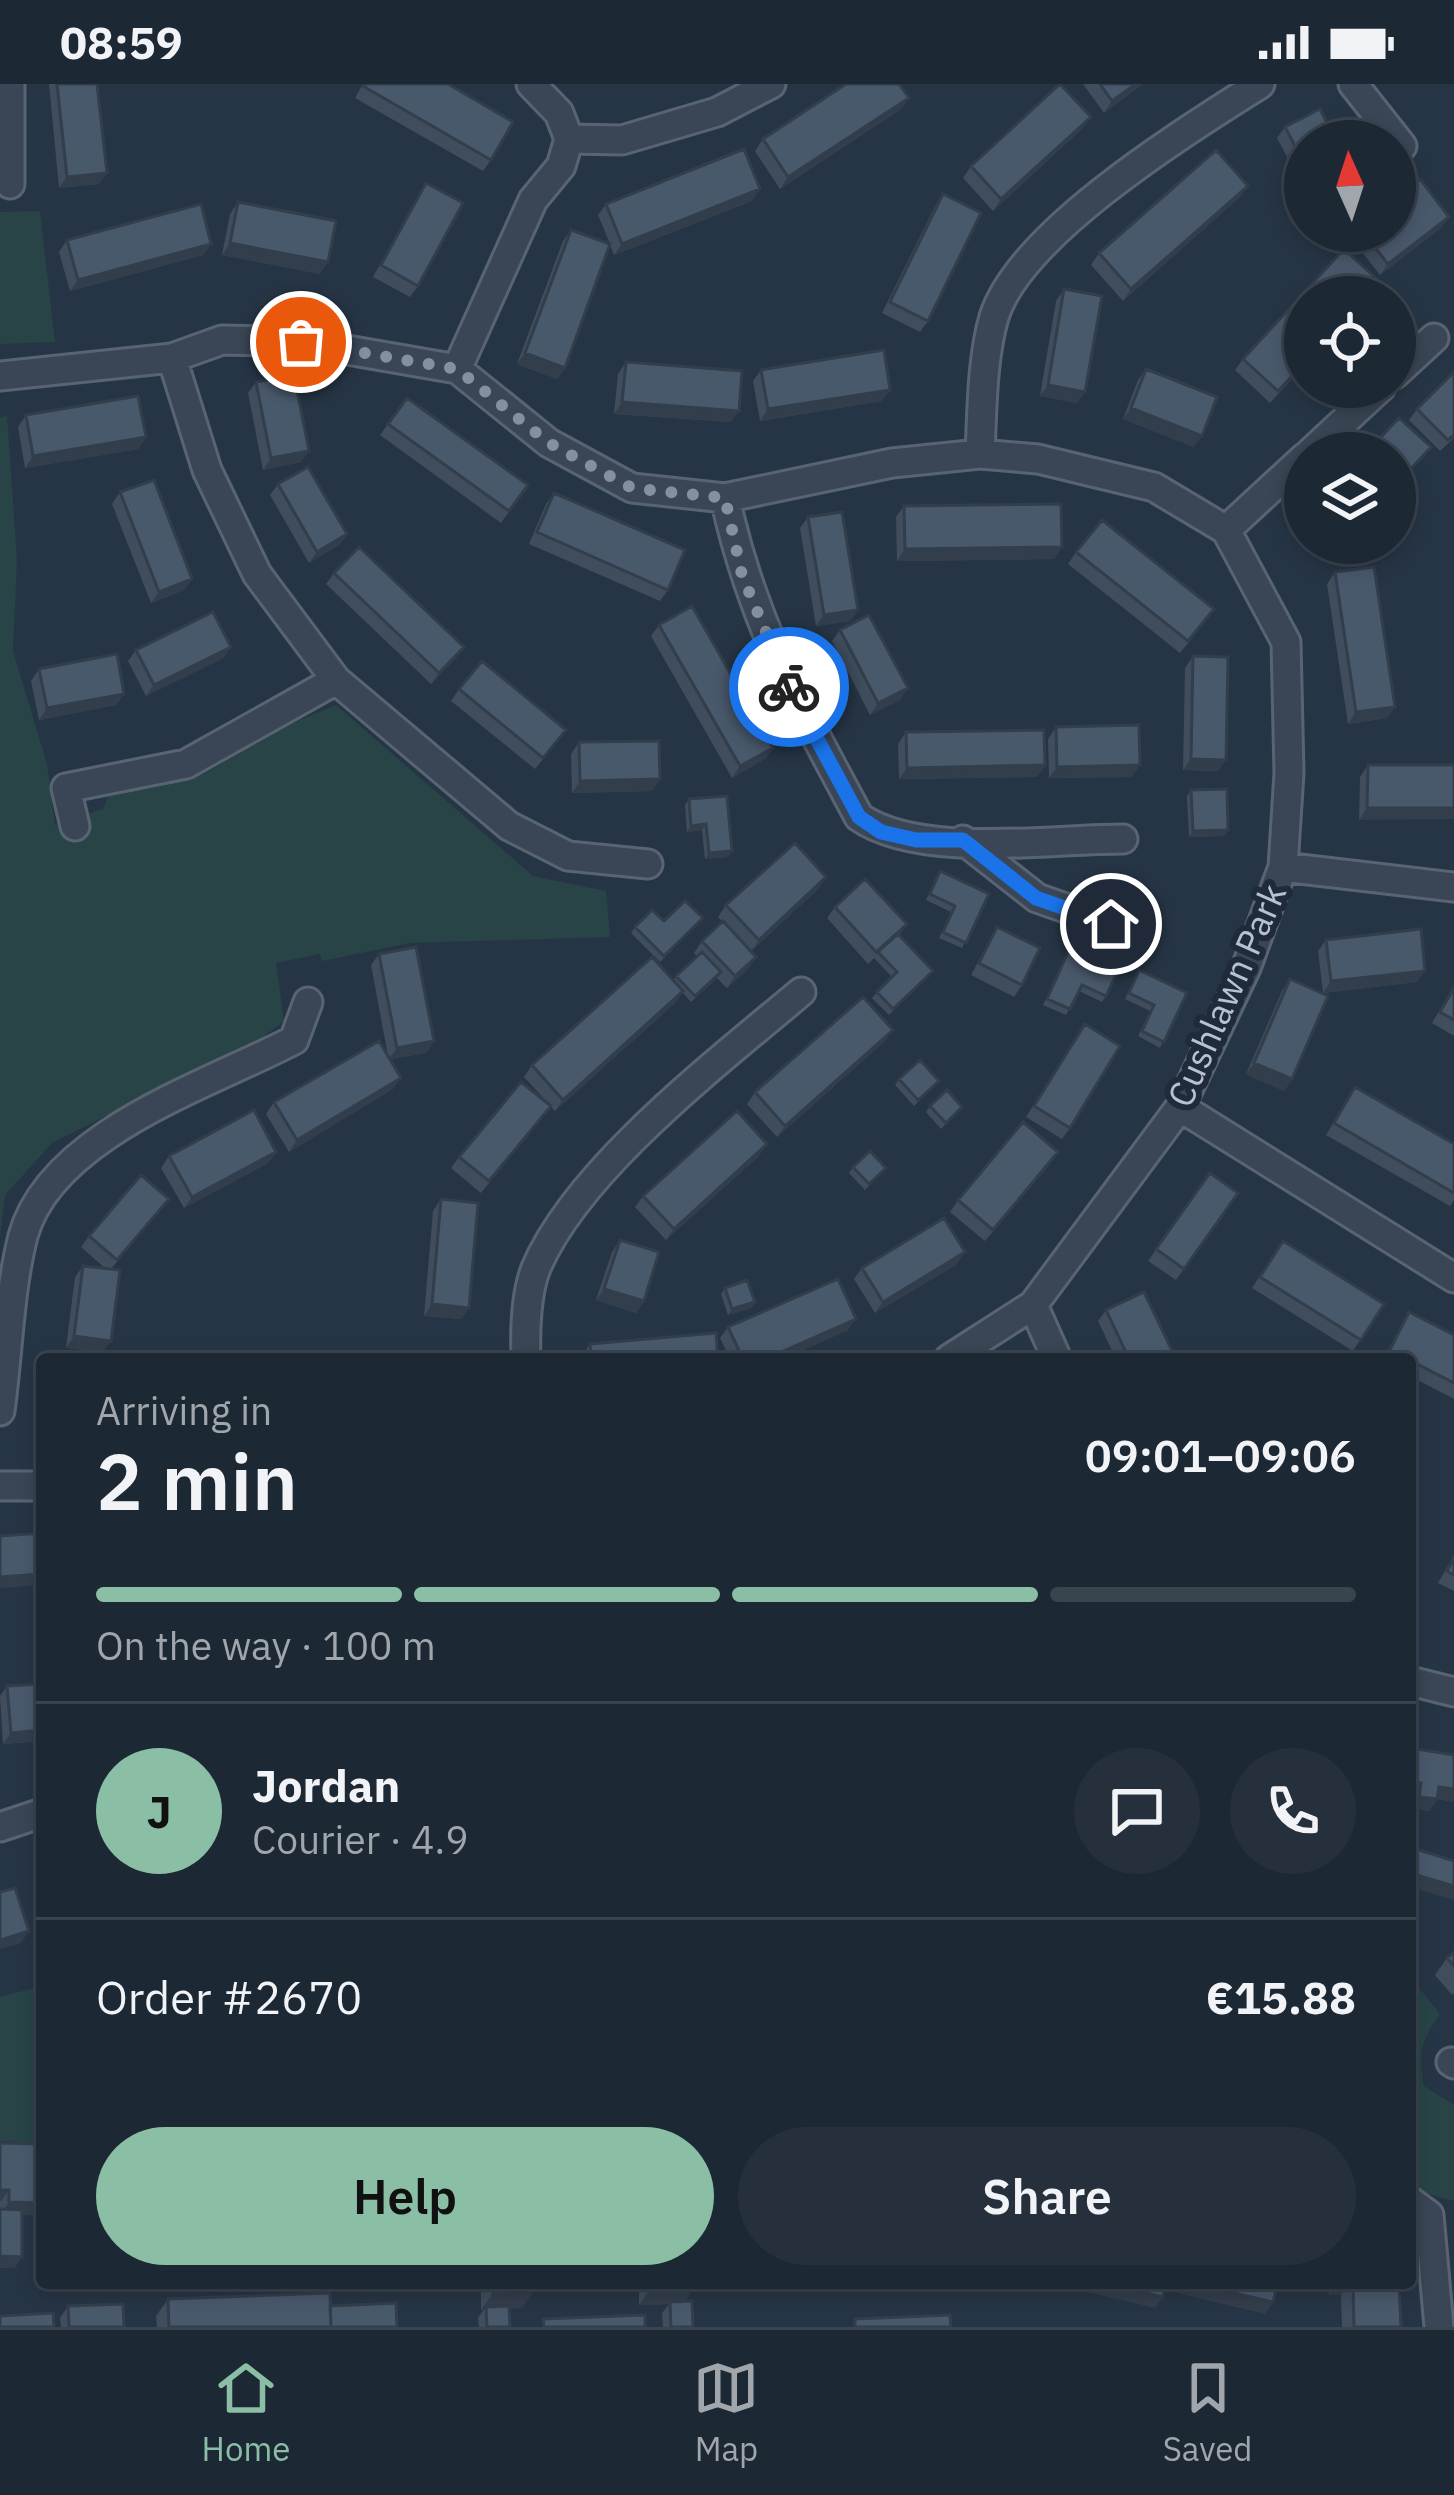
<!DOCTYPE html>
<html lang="en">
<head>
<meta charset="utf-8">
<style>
  :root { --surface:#1c2834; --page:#25303c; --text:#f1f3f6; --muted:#a0a6ac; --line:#3a444f; --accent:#8abfa5 }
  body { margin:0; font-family:"IBM Plex Sans",sans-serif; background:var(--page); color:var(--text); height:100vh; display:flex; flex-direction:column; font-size:45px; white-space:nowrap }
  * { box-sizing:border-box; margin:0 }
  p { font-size:39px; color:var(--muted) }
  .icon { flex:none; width:66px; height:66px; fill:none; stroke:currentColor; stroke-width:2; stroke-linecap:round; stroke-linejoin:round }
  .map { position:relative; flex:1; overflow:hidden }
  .drawer { position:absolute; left:36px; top:1269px; width:1380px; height:936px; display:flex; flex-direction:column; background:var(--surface); border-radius:12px; box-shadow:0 6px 18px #0003,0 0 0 3px var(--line) }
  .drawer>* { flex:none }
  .needle { width:78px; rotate:357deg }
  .controls { position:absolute; left:1284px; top:36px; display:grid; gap:24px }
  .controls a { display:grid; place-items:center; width:132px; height:132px; border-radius:50%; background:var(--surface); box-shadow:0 6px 18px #0003,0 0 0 3px var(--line); font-size:60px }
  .pin { position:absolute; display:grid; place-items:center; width:102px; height:102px; color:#fff; margin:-51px; border:6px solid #fff; border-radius:50%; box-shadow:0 3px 12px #0007 }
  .courier { position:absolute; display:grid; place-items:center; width:120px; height:120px; margin:-60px; border:9px solid #1a73e8; border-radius:50%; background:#fff; color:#222; box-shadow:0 3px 15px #0007 }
  .headline em { font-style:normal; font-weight:600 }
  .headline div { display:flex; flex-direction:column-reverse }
  .headline { display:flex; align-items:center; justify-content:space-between; height:204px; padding:0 60px }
  h1 { font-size:78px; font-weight:600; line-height:90px }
  .bar { display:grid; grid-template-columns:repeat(4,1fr); gap:18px 12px; align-content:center; height:144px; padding:0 60px }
  .bar i { height:15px; border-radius:9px; background:var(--line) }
  .bar .active { background:var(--accent) }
  .bar p { grid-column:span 4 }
  .line { display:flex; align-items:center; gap:30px; padding:0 60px; border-top:3px solid var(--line) }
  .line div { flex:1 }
  .round { display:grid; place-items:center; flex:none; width:126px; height:126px; border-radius:63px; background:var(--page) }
  .button { display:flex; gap:24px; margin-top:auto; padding:24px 60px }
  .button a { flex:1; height:138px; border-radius:72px; background:var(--accent); color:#111; font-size:48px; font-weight:600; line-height:138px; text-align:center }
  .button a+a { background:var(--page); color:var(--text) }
  .status { display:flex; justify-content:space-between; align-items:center; height:84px; padding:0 60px; background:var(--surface); direction:ltr }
  .status svg { height:33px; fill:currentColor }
  .tabs { display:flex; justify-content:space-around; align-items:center; height:168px; border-top:3px solid var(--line); background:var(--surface); font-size:33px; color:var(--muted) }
  .tabs a { display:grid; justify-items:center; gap:6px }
  .tabs .active { color:var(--accent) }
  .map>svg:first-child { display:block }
  .green { fill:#284446 }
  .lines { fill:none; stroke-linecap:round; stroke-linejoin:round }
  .street-casing { stroke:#596472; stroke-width:33 }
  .street { stroke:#3a4655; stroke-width:27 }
  .wall { fill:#3f4d5d }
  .shaded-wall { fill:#333e4c }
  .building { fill:#49596c; stroke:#333e4c; stroke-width:3 }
  .done { stroke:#85909e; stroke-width:12; stroke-dasharray:0 21.6 }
  .route { stroke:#1a73e8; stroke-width:15 }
  .labels { text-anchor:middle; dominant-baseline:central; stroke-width:12; stroke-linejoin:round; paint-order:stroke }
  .street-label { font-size:36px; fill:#b8c1ce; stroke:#1f2b3a }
</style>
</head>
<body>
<div class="status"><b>08:59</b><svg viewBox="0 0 49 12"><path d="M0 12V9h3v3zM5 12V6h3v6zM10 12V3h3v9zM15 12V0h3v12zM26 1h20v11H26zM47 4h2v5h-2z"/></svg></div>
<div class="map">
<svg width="1454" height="2243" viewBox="0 0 1454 2243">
  <rect width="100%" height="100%" fill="#263545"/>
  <!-- green -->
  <path class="green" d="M40,127L55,258L0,260V128Z
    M7,331L17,476L13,567L47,680L55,741L103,725L110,708L202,691L288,641L336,621L533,792L606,807L610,853L410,859L322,877L320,870L276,879L284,937L262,954L52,1059L5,1111L0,1152V334Z
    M1410,1893L1440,1930C1421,1955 1418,1972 1424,2002L1454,2021V2117L1410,2105Z
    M42,1902V2059L0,2057V1913Z"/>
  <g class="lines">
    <defs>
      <path id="street" d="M10,0V100
        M1353,0L1402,62
        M569,55L622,56L717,28L771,0
        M172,274L207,386L257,490L336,596L509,742L568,772L648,780
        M457,285L533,116L561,82L569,55L559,29L531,0
        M1395,290L1434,254
        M0,292L172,274L222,256L301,258L457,285L549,359L632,404L725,414L892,379L980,370L1038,375L1154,403L1226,446L1286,558L1289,689L1283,783L1246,884L1180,1023L1033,1221L949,1275
        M1310,369L1381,303
        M980,370C982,327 982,274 994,233C1020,149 1186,47 1260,0
        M725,414C752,538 800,623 859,733C920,775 1049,755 1123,755
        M1226,446L1305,373
        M75,742L66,704L186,680L336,596
        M963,756L1037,814L1111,840
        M1283,783L1454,803
        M1180,1023L1454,1194
        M1033,1221L1057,1275
        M526,1275C525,1249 526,1209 536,1184C578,1085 718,978 801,908
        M0,1327C8,1270 9,1207 23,1152C51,1050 210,1000 294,956L308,918
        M0,1402H42
        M1410,1597L1454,1608
        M0,1743L42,1729
        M1451,1978L1454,1980
        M1410,2117L1429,2131L1439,2243"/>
    </defs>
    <!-- street casing -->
    <use href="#street" class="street-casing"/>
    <!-- street -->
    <use href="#street" class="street"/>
  </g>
  <!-- wall -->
  <path class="wall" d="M49,0H97L99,100L59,104Z
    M363,0H448L491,76L483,87L355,14Z
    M1083,0H1143L1104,29Z
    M901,25L780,105L755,67L763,55Z
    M1285,43L1305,57V107L1277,54Z
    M1083,44L993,127L963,94L971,82Z
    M426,99L418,202L410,213L373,193Z
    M943,110L928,237L920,248L882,229L935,122Z
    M1240,113L1123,217L1091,181L1099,169Z
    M752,117L614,171L610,161L565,284L557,295L517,280L563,157L571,146L610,160L598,131L606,120Z
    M238,118L320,190L222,171L230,130Z
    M1441,144L1380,191L1351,154L1355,147Z
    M67,156L211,160L203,171L70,207L59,168Z
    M1344,165L1379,197L1366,213H1305V280L1270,319L1235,286L1243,275Z
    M1064,205L1077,319L1040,312L1056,217Z
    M626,278L731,338L614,330L618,290Z
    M1146,285L1194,363L1123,335L1138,296Z
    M761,286L882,317L760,337L753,297Z
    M1454,288V354L1440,367L1409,336L1417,325Z
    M256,298L309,367L301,378L263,386L248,309Z
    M407,314L528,401L501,439L380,351Z
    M26,331L146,353L138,365L25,384L18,343Z
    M278,400L347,450L339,461L309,479L270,411Z
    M120,408L192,495L184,506L151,519L112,420Z
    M554,409L668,506L660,517L529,460L546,420Z
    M904,422L1062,463L1054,475L897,477L896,433Z
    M808,433L858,526L850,537L816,542L800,444Z
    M1076,468L1206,537L1180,569L1068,480Z
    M1335,488L1387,634L1348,640L1327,500Z
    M334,489L464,563L456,574L431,600L326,500Z
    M659,541L773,664L765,675L732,694L651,552Z
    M840,546L900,616L870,631L832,557Z
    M231,563L223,574L146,612L128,577L136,566Z
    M1193,572L1218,687L1183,686L1185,584Z
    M39,585L124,610L116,621L39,636L31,597Z
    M459,605L558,657L535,685L451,617Z
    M1056,643L1132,693L1049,694L1048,655Z
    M906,648L1045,681L1037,693L899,695L898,660Z
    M579,658L660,695L652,707L572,709L571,670Z
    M1368,681H1454L1359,736L1360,693Z
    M1191,706L1228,746L1224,752L1189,753L1187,712Z
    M689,715L732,767L728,773L705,775L702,746L687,748L685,721Z
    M940,787L989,810L962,864L939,854L951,828L926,816Z
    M826,793L818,805L751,867L748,885L727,904L717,894L691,918L682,908L675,919L555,1027L551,1023L481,1109L451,1084L459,1073L547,1018L524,993L532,981L673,896L697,872L694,869L702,857L723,838L718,833L726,821Z
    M835,823L907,840L899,851L933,887L889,931L872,914L892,893L874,874L868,880L827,834Z
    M664,837L698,840L660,878L631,849L635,843Z
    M997,843L1022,901L1014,913L971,891Z
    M1326,856L1417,898L1323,909L1318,867Z
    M1069,866L1106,912L1102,918L1079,907L1066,931L1043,921Z
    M379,870L434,957L426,969L390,975L393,1005L289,1068L266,1030L274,1018L388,972L371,881Z
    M1139,886L1187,909L1160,964L1138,952L1150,927L1125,915Z
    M1290,895L1292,995L1284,1007L1246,990L1282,907Z
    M1454,902V952L1432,939Z
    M1077,952L1070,1044L1062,1055L1026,1033Z
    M885,957L777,1053L747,1020L755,1008Z
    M899,995L939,997L914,1022L895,1001Z
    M1355,1003L1454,1060V1116L1450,1122L1326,1051Z
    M930,1022L962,1023L941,1045L926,1028Z
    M276,1068L268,1079L184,1124L161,1084L169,1072Z
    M759,1072L666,1156L635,1123L643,1112Z
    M1050,1080L985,1157L950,1128L958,1116Z
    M853,1083L886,1084L865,1106L849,1089Z
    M1210,1089L1238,1109L1176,1196L1148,1177Z
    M169,1115L111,1185L103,1268L66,1264L75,1193L83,1182L106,1185L81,1163L89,1152Z
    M441,1115L461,1235L424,1232L433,1127Z
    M620,1156L644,1217L636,1229L596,1216L612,1168Z
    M1283,1157L1384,1220L1353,1267L1252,1204Z
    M957,1180L875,1229L854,1195L862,1184Z
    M725,1204L755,1218L751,1224L728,1231L721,1210Z
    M1106,1226L1176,1275H1116L1098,1237Z
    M1409,1228L1454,1251V1315L1410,1292V1275H1383Z
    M728,1243L848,1246L783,1275H730L720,1254Z
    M590,1260L718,1275H582V1271Z
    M1454,1471V1507L1438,1499Z
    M42,1600V1657L3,1660L0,1612L7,1602Z
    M1410,1664L1454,1718L1437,1715L1429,1727L1411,1724L1413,1711L1410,1710Z
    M1454,1868V1909L1452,1911L1435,1891L1447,1874Z
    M0,2059L42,2119L34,2131L22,2130V2173L14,2184H0Z
    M481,2199H533V2207L522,2224H509L510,2243H479L478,2234L484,2225L481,2226Z
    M639,2199H694V2203L684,2218L693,2243H663L662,2229L669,2220L639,2221Z
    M1328,2199H1399L1401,2243H1342L1341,2211H1329Z
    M168,2215L330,2222L397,2243H157L156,2232Z
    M68,2222L124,2243H61L60,2234Z"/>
  <!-- shaded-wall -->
  <path class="shaded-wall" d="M1136,0H1143L1104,29L1112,17Z
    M909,14L901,25L780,105L788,93Z
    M1091,33L1083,44L993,127L1001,115Z
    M107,89L99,100L59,104L67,93Z
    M1248,102L1240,113L1123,217L1131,205Z
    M760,105L752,117L614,171L622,160Z
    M1449,133L1441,144L1380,191L1388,180Z
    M230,159L328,178L320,190L222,171Z
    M211,160L203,171L70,207L78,196Z
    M525,269L565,284L557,295L517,280Z
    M1048,301L1085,308L1077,319L1040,312Z
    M890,306L882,317L760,337L768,325Z
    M622,318L739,327L731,338L614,330Z
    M1131,324L1202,352L1194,363L1123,335Z
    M146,353L138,365L25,384L33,372Z
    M309,367L301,378L263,386L271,374Z
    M347,450L339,461L309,479L317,468Z
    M1062,463L1054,475L897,477L905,465Z
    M192,495L184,506L151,519L159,508Z
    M858,526L850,537L816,542L824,531Z
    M231,563L223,574L146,612L154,601Z
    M464,563L456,574L431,600L439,589Z
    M908,604L900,616L870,631L878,619Z
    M124,610L116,621L39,636L47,624Z
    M1395,623L1387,634L1348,640L1356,628Z
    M773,664L765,675L732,694L740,682Z
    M1191,675L1226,676L1218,687L1183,686Z
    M1045,681L1037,693L899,695L907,684Z
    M1140,681L1132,693L1049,694L1057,683Z
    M660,695L652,707L572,709L580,697Z
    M1367,724H1454V735L1359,736Z
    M706,740L702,746L687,748L691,742Z
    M1228,746L1224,752L1189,753L1193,747Z
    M732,767L728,773L705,775L709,769Z
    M826,793L818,805L751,868L759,856Z
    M756,873L748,885L727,904L735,892Z
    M1425,887L1417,898L1323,909L1331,897Z
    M683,907L675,919L555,1027L563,1016Z
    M893,946L885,957L777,1053L785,1042Z
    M434,957L426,969L389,975L397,964Z
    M1254,979L1292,995L1284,1007L1246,990Z
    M401,994L393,1005L289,1068L297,1056Z
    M767,1060L759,1072L666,1156L674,1145Z
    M276,1068L268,1079L184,1124L192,1113Z
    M965,1168L957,1180L875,1229L883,1218Z
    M604,1205L644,1217L636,1229L596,1216Z
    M755,1218L751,1224L728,1231L732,1225Z
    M432,1220L469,1224L461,1235L424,1232Z
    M856,1235L848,1246L783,1275H765Z
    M74,1252L111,1257L103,1268L66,1264Z
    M42,1490V1501L0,1504V1493Z
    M42,1646V1657L3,1660L11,1649Z
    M1410,1698L1421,1699L1413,1711L1410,1710Z
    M1439,1703L1454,1705V1718L1431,1714Z
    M1419,1713L1437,1715L1429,1727L1411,1724Z
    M1410,1789L1454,1802V1816L1410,1803Z
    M29,1847L21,1859L0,1865V1856Z
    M0,2106H9L1,2117H0Z
    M9,2118L42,2119L34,2131L1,2130Z
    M0,2172L22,2173L14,2184H0Z
    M1059,2199H1104L1163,2213L1155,2224L1057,2201Z
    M1179,2199H1191L1273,2218L1265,2230L1173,2208Z
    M1337,2199H1349L1341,2211H1329Z
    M694,2203L682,2220L639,2221L651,2204Z
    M533,2207L522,2224L481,2226L493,2209Z"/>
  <!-- building -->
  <path class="building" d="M57,0H97L107,89L67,93Z
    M365,0H448L513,38L491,76L363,2Z
    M846,0H899L909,14L788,93L763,55Z
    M1060,0L1091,33L1001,115L971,82Z
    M1100,0H1136L1112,17Z
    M1320,25L1336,57H1305V81L1285,43Z
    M744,65L760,105L622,160L606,120Z
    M1216,66L1248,102L1131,205L1099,169Z
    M1420,95L1449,133L1388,180L1362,147H1395V114Z
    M426,99L463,119L418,202L381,181Z
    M943,110L981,129L928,237L890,218Z
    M238,118L336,137L328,178L230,159Z
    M201,120L211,160L78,196L67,156Z
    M571,146L610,160L565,284L525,269Z
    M1344,165L1379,197L1364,213H1305V278L1278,307L1243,275Z
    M1064,205L1102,212L1085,308L1048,301Z
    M884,266L890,306L768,325L761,286Z
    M626,278L742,287L739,327L622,318Z
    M1146,285L1217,313L1202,352L1131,324Z
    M1454,288V351L1448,356L1417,325Z
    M294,291L309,367L271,374L256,298Z
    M138,312L146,353L33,372L26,331Z
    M407,314L528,401L509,427L388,340Z
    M1399,334L1431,363L1395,402V369H1366Z
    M308,383L347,450L317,468L278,400Z
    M154,396L192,495L159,508L120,408Z
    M554,409L685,466L668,506L537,448Z
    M1061,420L1062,463L905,465L904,422Z
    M842,428L858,526L824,531L808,433Z
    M1102,436L1214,525L1188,557L1076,468Z
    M359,463L464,563L439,589L334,489Z
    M1374,483L1395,623L1356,628L1335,488Z
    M692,522L773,664L740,682L659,541Z
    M213,528L231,563L154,601L136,566Z
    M869,531L908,604L878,619L840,546Z
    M117,570L124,610L47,624L39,585Z
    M1193,572L1228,573L1226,676L1191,675Z
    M482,577L566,646L543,674L459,605Z
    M1139,641L1140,681L1057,683L1056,643Z
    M1044,646L1045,681L907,684L906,648Z
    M659,657L660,695L580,697L579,658Z
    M1368,681H1454V724H1367Z
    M1227,705L1228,746L1193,747L1191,706Z
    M727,712L732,767L709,769L706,740L691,742L689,715Z
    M795,759L826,793L759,856L726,821Z
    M940,787L989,810L966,859L943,848L955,822L930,810Z
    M865,795L907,840L876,868L835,823Z
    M685,817L703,834L664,872L635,843L652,826L664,837Z
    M723,837L756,873L735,892L702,857Z
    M997,843L1040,864L1022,901L979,879Z
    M1421,845L1425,887L1331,897L1326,856Z
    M898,850L933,887L893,925L877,908L897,888L878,868Z
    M416,863L434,957L397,964L379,870Z
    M1069,866L1117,889L1106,912L1082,901L1070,925L1047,915Z
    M702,868L721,888L695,912L676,892Z
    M652,873L683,907L563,1016L532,981Z
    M1139,886L1187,909L1164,958L1142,947L1154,921L1129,909Z
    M1290,895L1328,912L1292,995L1254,979Z
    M1454,904V936L1440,928Z
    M863,913L893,946L785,1042L755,1008Z
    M1085,940L1120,962L1070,1044L1034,1022Z
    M379,957L401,994L297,1056L274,1018Z
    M920,976L939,997L918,1016L899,995Z
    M521,998L551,1022L489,1097L459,1073Z
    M1355,1003L1454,1060V1109L1334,1039Z
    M947,1006L962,1023L946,1039L930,1022Z
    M254,1026L276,1068L192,1113L169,1072Z
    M737,1027L767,1060L674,1145L643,1112Z
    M1023,1038L1058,1068L993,1146L958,1116Z
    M870,1067L886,1084L869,1100L853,1083Z
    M1210,1089L1238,1109L1184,1185L1156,1165Z
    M141,1091L169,1115L117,1176L89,1152Z
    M441,1115L478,1119L469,1224L432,1220Z
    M944,1134L965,1168L883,1218L862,1184Z
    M620,1156L659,1168L644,1217L604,1205Z
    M1283,1157L1384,1220L1361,1256L1260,1193Z
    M83,1182L120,1186L111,1257L74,1252Z
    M838,1195L856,1235L765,1275H743L728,1243Z
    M747,1196L755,1218L732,1225L725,1204Z
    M1144,1208L1176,1275H1129L1106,1226Z
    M1409,1228L1454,1251V1299L1390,1266Z
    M716,1249L718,1275H591L590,1260Z
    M70,1270L105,1271V1275H70Z
    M42,1449V1490L0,1493V1452Z
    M1454,1474V1491L1447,1487Z
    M42,1600V1646L11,1649L7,1602Z
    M1410,1664L1454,1671V1705L1439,1703L1437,1715L1419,1713L1421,1699L1410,1698Z
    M1410,1763L1454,1777V1802L1410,1789Z
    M15,1804L29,1847L0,1856V1808Z
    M1454,1868V1882L1447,1874Z
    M0,2059L42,2060V2119L9,2118V2106H0Z
    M0,2125L22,2126V2173L0,2172Z
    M493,2199H533V2207L493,2209Z
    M651,2199H694V2203L651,2204Z
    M1104,2199H1166L1163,2213Z
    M1191,2199H1278L1273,2218Z
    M1353,2199H1399L1401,2243H1354Z
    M330,2209L331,2243H169L168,2215Z
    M692,2217L693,2243H671L670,2218Z
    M396,2219L397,2243H331L330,2222Z
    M123,2220L124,2243H69L68,2222Z
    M509,2222L510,2243H487L486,2223Z
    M53,2229L54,2243H0V2232Z
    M645,2231V2243H544L543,2235Z
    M950,2231L951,2243H855V2235Z"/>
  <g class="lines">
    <!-- done -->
    <path class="done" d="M301,258L457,285L549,359L632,404L725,414L742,491L789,603"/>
    <!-- route -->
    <path class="route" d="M789,603L859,733L881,748L916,756H963L1036,814L1111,840"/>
  </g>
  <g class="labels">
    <!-- street labels -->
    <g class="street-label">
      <text transform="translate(1226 911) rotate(-66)">Cushlawn Park</text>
    </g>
  </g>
</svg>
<div class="controls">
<a><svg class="needle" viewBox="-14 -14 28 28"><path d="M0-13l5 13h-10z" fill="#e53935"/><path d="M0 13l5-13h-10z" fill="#a0a6ac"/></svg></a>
<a><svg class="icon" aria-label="locate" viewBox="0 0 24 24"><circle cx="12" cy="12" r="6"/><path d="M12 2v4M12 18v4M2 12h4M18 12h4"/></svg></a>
<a><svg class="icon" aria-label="layers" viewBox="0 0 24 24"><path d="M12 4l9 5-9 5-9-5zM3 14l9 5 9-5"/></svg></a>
</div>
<div class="pin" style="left:301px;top:258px;background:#ea580c"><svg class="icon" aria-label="bag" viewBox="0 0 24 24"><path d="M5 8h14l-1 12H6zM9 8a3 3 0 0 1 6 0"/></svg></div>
<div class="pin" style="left:1111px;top:840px;background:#1f2937"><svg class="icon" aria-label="home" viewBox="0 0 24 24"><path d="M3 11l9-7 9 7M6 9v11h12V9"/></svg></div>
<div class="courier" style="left:789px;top:603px"><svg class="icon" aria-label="bike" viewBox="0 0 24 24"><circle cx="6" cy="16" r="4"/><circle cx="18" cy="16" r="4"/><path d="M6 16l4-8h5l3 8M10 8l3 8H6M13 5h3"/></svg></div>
<section class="drawer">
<div class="headline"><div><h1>2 min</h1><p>Arriving in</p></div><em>09:01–09:06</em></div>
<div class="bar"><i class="active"></i><i class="active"></i><i class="active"></i><i></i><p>On the way · 100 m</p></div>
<div class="line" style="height:216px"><b class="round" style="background:var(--accent);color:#111">J</b><div><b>Jordan</b><p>Courier · 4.9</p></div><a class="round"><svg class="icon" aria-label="chat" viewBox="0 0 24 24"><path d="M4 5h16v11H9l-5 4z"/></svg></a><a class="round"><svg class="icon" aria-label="phone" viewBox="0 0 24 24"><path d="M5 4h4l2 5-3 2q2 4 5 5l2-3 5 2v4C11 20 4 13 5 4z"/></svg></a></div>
<div class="line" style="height:156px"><div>Order #2670</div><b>€15.88</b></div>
<div class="button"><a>Help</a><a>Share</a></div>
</section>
</div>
<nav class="tabs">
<a class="active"><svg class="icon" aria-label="home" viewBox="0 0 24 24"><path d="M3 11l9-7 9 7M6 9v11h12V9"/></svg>Home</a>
<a><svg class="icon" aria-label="map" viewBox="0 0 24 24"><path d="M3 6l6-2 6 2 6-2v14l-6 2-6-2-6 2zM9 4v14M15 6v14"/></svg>Map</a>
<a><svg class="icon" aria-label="saved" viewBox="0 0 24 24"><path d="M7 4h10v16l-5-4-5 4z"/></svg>Saved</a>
</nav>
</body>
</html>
